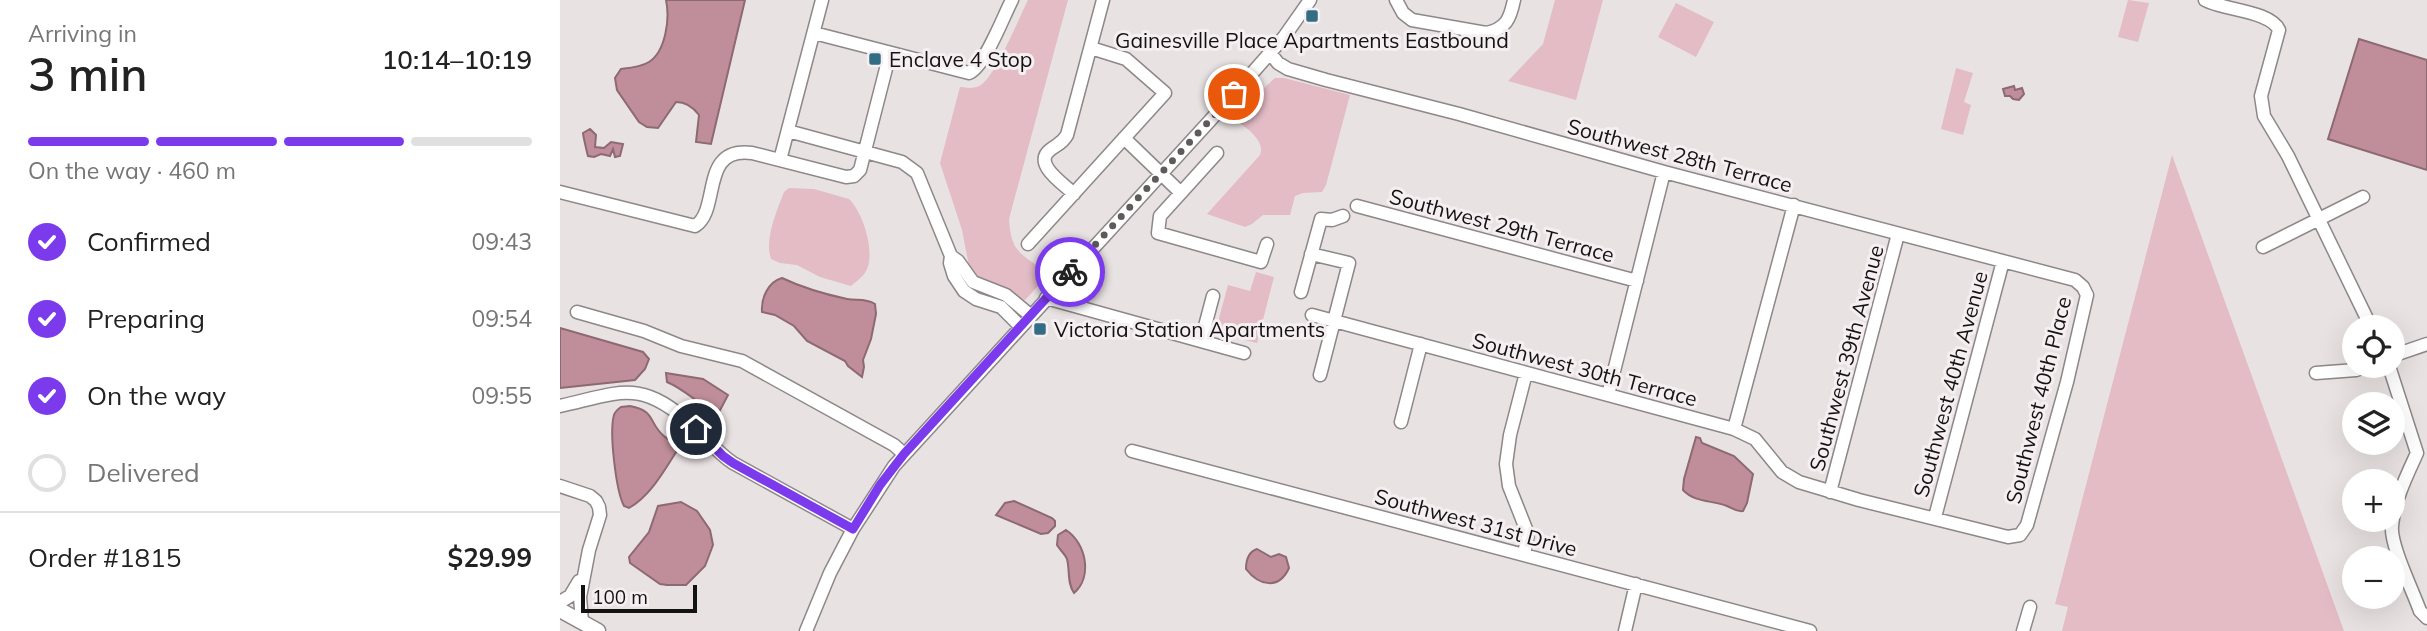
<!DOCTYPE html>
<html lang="en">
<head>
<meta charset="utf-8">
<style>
  :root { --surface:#fff; --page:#f2f2f2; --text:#222; --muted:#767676; --line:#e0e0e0; --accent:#7c3aed }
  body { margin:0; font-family:Mulish,sans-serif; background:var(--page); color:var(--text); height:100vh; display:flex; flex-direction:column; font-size:26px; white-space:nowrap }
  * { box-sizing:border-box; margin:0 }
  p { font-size:23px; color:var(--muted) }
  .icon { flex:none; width:38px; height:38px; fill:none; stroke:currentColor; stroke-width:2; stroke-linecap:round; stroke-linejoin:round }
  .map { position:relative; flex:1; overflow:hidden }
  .sheet { display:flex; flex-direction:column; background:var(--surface); width:560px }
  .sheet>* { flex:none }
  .buttons { position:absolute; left:1782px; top:315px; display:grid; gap:14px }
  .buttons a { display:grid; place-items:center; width:63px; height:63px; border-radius:50%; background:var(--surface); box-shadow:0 7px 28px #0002; font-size:35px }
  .scale { position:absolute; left:21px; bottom:18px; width:116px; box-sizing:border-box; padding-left:7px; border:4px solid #151213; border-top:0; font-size:19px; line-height:24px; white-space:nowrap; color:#151213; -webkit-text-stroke:5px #f6eff1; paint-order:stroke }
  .pin { position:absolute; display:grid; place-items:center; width:60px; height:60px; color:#fff; margin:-30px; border:4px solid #fff; border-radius:50%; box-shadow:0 2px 7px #0007 }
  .courier { position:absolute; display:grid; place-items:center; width:70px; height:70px; margin:-35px; border:5px solid #7c3aed; border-radius:50%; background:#fff; color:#222; box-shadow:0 2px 9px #0007 }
  .head em { font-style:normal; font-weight:600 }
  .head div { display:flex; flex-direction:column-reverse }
  .head { display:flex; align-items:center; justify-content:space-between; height:119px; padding:0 28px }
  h1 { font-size:46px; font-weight:600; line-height:52px }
  .bar { display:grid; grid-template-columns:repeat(4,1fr); gap:10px 7px; align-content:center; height:84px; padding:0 28px }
  .bar i { height:9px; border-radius:5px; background:var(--line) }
  .bar .current { background:var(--accent) }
  .bar p { grid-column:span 4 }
  .line { display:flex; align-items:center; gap:18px; padding:0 28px; border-top:2px solid var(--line) }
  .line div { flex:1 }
  ol { padding:0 28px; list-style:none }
  li { display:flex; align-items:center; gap:21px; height:77px }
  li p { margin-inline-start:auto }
  li .icon { padding:7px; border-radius:50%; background:var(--accent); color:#fff; stroke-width:4 }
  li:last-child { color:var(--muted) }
  li i { width:38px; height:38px; border:4px solid var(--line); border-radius:50% }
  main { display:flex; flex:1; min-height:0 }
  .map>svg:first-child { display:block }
  .green { fill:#e3bcc5 }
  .water { fill:#c08e9a; stroke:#8d6972; stroke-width:2 }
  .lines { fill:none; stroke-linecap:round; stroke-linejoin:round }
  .minor-casing { stroke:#8d8788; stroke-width:15 }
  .major-casing { stroke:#8d8788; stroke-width:17 }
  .minor { stroke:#fff; stroke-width:12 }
  .major { stroke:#fff; stroke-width:14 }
  .done { stroke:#5f5b5c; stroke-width:7; stroke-dasharray:0 12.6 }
  .route { stroke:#7c3aed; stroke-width:9 }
  .poi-dot { fill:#326d85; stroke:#f6eff1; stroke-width:2.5 }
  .labels { text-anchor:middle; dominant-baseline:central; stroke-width:6; stroke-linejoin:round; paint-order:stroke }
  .poi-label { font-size:21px; fill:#151213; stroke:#f6eff1; text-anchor:start }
  .street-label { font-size:21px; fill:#151213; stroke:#f6eff1 }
</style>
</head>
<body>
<main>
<section class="sheet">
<div class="head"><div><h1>3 min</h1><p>Arriving in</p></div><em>10:14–10:19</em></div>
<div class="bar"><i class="current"></i><i class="current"></i><i class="current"></i><i></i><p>On the way · 460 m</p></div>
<ol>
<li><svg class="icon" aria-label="check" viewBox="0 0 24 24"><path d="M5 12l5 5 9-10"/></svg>Confirmed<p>09:43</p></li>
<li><svg class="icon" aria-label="check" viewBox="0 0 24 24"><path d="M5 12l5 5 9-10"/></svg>Preparing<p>09:54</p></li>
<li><svg class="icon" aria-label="check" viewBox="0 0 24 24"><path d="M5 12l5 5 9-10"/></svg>On the way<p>09:55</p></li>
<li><i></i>Delivered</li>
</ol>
<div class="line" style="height:91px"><div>Order #1815</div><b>$29.99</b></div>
</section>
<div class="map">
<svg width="1867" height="631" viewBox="0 0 1867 631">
  <rect width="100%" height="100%" fill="#e9e2e3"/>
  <!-- green -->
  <path class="green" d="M468,0H508L449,219C451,255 463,254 489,274L465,300L455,297L441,285L422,279L414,274L409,266L402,230L380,163L400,87C408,88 414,89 421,85C436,75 459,18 468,0Z
    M995,0H1043L1016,100L948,81L983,44Z
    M1568,0L1589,3L1578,42L1558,37Z
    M1116,3L1154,22L1136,57L1098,37Z
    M1396,68L1413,73L1404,102L1411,105L1403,135L1381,129Z
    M715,78H724L790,95L766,185L762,192L743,193L735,196L730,215H703L692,224L685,227L647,214L700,155C706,139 684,127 672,117Z
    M1612,155L1784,631H1502L1508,607L1495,604Z
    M229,188L254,189L289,199C303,212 315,251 307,269C304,276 297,281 291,286L260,277L237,265L220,263L211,259C204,239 217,211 224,192Z
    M696,272L714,277L697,343L655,333L668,285L690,291Z"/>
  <!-- water -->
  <path class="water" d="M106,0H185L151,144L136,142L139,115C133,107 126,102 116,102L98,128L87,127L79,122L57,90L55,78L61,69C70,68 81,67 89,62C106,51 110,18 106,0Z
    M1799,39L1867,60V170L1768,139Z
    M1454,86L1455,90L1462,88L1464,94L1459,100L1453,99L1450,96H1445L1443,89Z
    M30,129L36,135L35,147L44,148L51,142L63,144L60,156L55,157L53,149L50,156L41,154L34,157L28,156C27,153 23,135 23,133Z
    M222,278C243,288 264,294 287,299C297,301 305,298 315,304L316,314L311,339L303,360L304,367L302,377L288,366L285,361L247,341L234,326L215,315L202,312C201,298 208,282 222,278Z
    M0,328L83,352L89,359L85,369L75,380L0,388Z
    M106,373L143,379L168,395L158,414C139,405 126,390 107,382Z
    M70,406C97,411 88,424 105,437C110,441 115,441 120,446C106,467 92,495 69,508L64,506C56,491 49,432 54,415C55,412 58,409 61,407Z
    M1136,437L1140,438L1142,443L1174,456L1193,474L1187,503L1183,511C1176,512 1174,509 1167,506C1152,500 1135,503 1123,490L1124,479Z
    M454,501L492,518L495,521V526L488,533L481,534L436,515L445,503Z
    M121,502L137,511L150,530L153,545L145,566L126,585H107L100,584L70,563L69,557L89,532L98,506Z
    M506,530C526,543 533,577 514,593C507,583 510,571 507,559C505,554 500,550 497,545L498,535Z
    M697,549L711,557L719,554L726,557L729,568C719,590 699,586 686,569C686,560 688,552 697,549Z"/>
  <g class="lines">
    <defs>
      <path id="minor" d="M836,0L843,13L852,20L926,33C946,29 950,19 954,0
        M1645,0C1663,10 1711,11 1719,30L1701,96L1704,116L1728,156L1811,327
        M254,33L409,73C425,66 443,17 452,0
        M710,53L718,63L728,69L766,80L899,114L1104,172L1515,280L1523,287L1527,295L1507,382L1467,525L1460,535L1448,537L1299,500L1239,482L1222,472L1195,439L1174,429L752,315
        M228,131L342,162L357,173L391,256L390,263L394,276L404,291L416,299L441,307L460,326
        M564,138L621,193
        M657,153L600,216L598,233L701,262L707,244
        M220,160L262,0
        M0,192L135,226C161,210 139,146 192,153L286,177L294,176L300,170L330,53
        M514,194C504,184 472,164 490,150C497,144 502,144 507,135L543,0
        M797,206L1077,281
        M468,244L605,93L566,59L531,48
        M1703,247L1803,197
        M751,254L789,263L760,375
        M391,256L398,261L413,282L446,295L470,315
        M741,292L761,219L772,220L783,216
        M486,298L684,353
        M17,312L84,331L121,346L182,361L334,445L344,454
        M641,341L653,296
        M1832,356L1867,344
        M1829,366L1857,453C1847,475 1834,501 1832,526C1830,545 1853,591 1860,611L1867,618
        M1756,373L1796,370L1807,366
        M1048,395L1104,172
        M0,406C62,392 81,378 134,427C147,439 158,453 173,463L293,529
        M841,422L861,344
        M1174,429L1234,205
        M572,451L1250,631
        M0,486L30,496L36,501L39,507L40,515L29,550L20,597L22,622
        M1270,492L1338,234
        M1375,517L1443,261
        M964,554L968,534L949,486L946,464L950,435L966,373
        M0,602L10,596L19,581
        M246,631L270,573L293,529L334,466L656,114L724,37L750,0
        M1065,631L1076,584
        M1463,631L1470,607"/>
      <path id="major" d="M0,610L38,631"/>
    </defs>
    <!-- minor casing -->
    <use href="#minor" class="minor-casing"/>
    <!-- major casing -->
    <use href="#major" class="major-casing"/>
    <!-- minor -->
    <use href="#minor" class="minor"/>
    <!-- major -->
    <use href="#major" class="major"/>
  </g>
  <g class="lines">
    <!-- done -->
    <path class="done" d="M510,272L674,94"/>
    <!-- route -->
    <path class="route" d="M136,429L163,456L173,463L293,529L320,485L344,454L510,272"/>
  </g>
  <!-- markers -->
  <g class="poi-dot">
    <rect x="745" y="9" width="14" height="14" rx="3.5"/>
    <rect x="308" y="52" width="14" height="14" rx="3.5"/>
    <rect x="473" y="322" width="14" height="14" rx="3.5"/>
  </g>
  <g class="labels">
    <!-- poi labels -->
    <g class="poi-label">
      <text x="752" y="40" text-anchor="middle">Gainesville Place Apartments Eastbound</text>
      <text x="329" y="59">Enclave 4 Stop</text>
      <text x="494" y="329">Victoria Station Apartments</text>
    </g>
    <!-- street labels -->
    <g class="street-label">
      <text transform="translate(1120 155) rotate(15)">Southwest 28th Terrace</text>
      <text transform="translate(942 225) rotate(15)">Southwest 29th Terrace</text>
      <text transform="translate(1286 358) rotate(-75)">Southwest 39th Avenue</text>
      <text transform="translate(1025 369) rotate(15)">Southwest 30th Terrace</text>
      <text transform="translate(1390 384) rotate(-75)">Southwest 40th Avenue</text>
      <text transform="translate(1478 400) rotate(-76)">Southwest 40th Place</text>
      <text transform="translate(916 522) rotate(15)">Southwest 31st Drive</text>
    </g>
  </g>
</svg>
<div class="buttons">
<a><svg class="icon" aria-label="locate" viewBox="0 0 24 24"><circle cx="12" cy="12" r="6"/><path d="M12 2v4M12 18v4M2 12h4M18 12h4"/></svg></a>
<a><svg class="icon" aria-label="layers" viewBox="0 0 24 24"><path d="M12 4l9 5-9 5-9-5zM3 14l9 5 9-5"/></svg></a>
<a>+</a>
<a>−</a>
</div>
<div class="scale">100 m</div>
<div class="pin" style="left:674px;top:94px;background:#ea580c"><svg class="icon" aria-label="bag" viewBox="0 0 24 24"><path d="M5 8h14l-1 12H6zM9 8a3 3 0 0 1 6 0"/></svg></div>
<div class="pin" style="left:136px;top:429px;background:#1f2937"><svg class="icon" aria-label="home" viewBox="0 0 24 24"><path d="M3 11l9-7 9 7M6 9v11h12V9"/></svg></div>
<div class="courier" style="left:510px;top:272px"><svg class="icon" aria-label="bike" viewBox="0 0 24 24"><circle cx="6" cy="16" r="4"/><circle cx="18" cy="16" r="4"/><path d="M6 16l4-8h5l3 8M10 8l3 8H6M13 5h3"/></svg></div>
</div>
</main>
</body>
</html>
